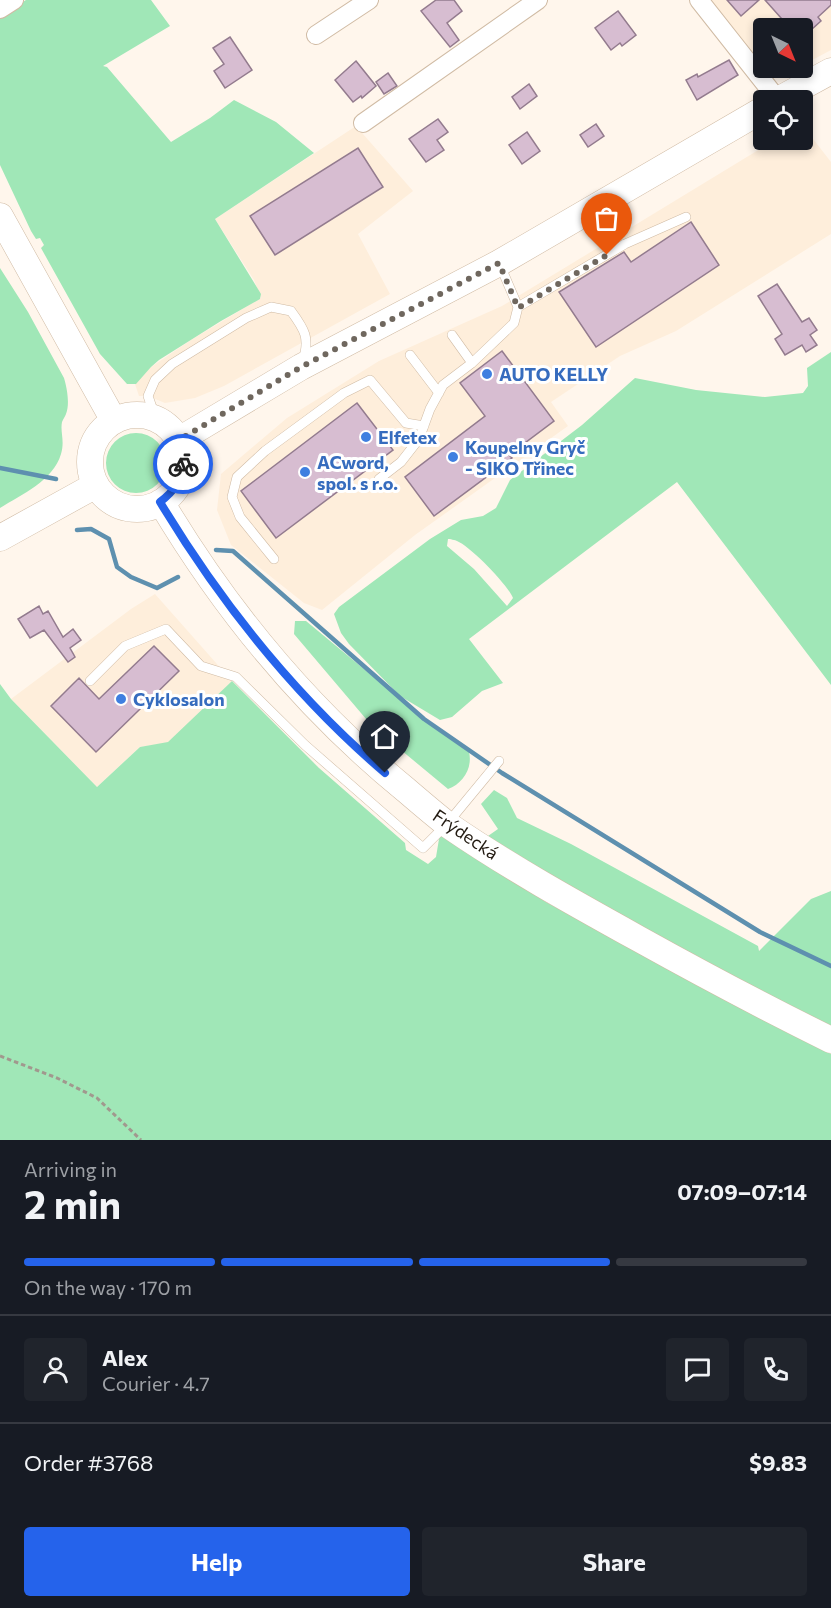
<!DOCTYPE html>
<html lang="en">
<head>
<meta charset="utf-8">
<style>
  :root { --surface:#171b24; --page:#20242c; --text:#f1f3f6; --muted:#9ea1a6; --line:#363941; --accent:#2563eb }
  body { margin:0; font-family:Commissioner,sans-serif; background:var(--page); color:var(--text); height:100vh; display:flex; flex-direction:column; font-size:22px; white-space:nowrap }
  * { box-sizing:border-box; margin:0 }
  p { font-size:20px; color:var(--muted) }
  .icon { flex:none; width:33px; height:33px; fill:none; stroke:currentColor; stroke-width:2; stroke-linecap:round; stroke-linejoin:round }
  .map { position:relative; height:1140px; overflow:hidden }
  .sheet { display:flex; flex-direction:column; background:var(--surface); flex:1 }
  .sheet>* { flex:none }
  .needle { width:39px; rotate:137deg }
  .buttons { position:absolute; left:753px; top:18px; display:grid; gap:12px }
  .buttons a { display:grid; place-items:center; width:60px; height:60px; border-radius:6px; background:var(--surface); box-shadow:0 3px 9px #0003; font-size:30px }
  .pin { position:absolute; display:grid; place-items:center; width:51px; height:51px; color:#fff; margin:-62px -26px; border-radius:50% 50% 50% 0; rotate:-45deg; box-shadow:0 0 6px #0007 }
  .pin .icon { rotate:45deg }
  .courier { position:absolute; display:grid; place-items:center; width:60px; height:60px; margin:-30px; border:4px solid #2563eb; border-radius:50%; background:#fff; color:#222; box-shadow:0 2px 8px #0007 }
  .head em { font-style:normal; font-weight:700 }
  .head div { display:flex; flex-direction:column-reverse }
  .head { display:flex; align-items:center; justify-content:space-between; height:102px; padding:0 24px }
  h1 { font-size:39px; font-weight:700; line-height:45px }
  .bar { display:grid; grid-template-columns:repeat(4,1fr); gap:9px 6px; align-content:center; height:72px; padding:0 24px }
  .bar i { height:8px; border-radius:4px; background:var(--line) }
  .bar .selected { background:var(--accent) }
  .bar p { grid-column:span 4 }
  .line { display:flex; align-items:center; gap:15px; padding:0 24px; border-top:2px solid var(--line) }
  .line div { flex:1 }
  .round { display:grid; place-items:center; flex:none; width:63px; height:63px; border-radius:6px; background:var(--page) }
  .cta { display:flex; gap:12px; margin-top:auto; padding:12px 24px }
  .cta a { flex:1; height:69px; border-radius:6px; background:var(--accent); color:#fff; font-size:24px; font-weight:700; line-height:69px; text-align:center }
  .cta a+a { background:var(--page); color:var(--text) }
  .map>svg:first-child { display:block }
  .built { fill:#feeedb }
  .green { fill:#a0e7b7; fill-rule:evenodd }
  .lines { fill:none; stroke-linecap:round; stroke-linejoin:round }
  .stream { stroke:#5e90af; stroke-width:4.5 }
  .building { fill:#d7bdd1; stroke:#937b8e; stroke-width:1.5 }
  .lane-casing { stroke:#d0bba4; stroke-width:10 }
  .street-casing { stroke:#d0bba4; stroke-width:20 }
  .secondary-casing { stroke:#d0bba4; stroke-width:27 }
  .path { stroke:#a1988e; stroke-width:3; stroke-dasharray:4.5 3; stroke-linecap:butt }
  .lane { stroke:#fff; stroke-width:9 }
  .street { stroke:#fff; stroke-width:18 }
  .secondary { stroke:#fff; stroke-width:26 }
  .done { stroke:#6f675e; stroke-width:6; stroke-dasharray:0 10.8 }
  .route { stroke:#2563eb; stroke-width:8 }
  .shop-dot { fill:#3f7fe0; stroke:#fff; stroke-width:2 }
  .labels { text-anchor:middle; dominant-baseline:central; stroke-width:6; stroke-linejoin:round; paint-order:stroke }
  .shop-label { font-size:18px; font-weight:bold; fill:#366cbe; stroke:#fff; text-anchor:start }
  .street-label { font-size:18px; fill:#221a11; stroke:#fff }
</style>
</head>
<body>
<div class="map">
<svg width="831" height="1140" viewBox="0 0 831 1140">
  <rect width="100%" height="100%" fill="#fff6ec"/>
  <!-- built -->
  <path class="built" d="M706,0H831V50L803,65L802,28H764L763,65Z
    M356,126L413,191L358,234L390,294L224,386L195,398L165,403L148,396H139L135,384L151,367L191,340L261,298L254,280L215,219Z
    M803,126L831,162V234L676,331L620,356L551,402L568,426L415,535L322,610L304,603L231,545L217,510L221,474L287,418L379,361L502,306L760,149L770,140H802Z
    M155,594L232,681L168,743L140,747L97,787L11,699L131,609Z"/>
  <!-- green -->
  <path class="green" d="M26,0H151L170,26L103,66L107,67L171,142L210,118L234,100L276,122L314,153L215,219L261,294L260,299L221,321L159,360L151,367L136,384H127L100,354L41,248L44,245L40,238L36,239L31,231L0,165V16Z
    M0,268L28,312L64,378C67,388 70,404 66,414C65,417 63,419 62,422C60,432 65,441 61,454C53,481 22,494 0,508Z
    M831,352V685L677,482L469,639L503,683L482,691L452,717L440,720L400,696L349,644L341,633L334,614L339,607L430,539L461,520L483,516L496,508L510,480L582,425L635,378L696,390L765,397L803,393L808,386L807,368ZM448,539C449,539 456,540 457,541C470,546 508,585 513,598L507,606L474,569L447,546Z
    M106 463a30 30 0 1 1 60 0a30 30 0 1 1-60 0Z
    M295,621H306L417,713L469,752C473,769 462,784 448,789L372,726L294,634Z
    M232,681L319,768L405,843L406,850L428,864L436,857L440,833L546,902L748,1012L831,1054V1140H0V684L11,699L97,787L140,747L168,742Z
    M494,790L507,798L517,818L571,844L758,946L759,951L811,899L831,891V1027C714,969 598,906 488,836L498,829L481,804Z"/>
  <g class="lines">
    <!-- stream -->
    <path class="stream" d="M0,468L56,479
      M77,530L91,529L109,539L117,567L131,577L157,588L178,577
      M216,550L233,551L424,719L502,773L760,932L831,966"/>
  </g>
  <!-- building -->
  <path class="building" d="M436,0H454L462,11L447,23L459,40L450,47L421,11Z
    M727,0H759L741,16Z
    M765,0H831V5L818,17L821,21L802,38V28H790Z
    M618,11L636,35L622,46L620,43L611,50L595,28Z
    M230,37L252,70L225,88L214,71L224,64L213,48Z
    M729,60L738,75L697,100L686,80L697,74L698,77Z
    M356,61L376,86L362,98L361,96L353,102L335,80Z
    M388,73L397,86L384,94L376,82Z
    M529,84L537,96L520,109L512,97Z
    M438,119L448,132L437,140L444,150L426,162L409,139Z
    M596,124L604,136L588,147L580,135Z
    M527,132L540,151L522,164L509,145Z
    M358,148L383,187L275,255L250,216Z
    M691,222L719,265L596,347L559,292L624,252L631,262Z
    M777,284L802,322L809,318L817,330L810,335L817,345L806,352L802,345L785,355L775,339L782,334L758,296Z
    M502,351L554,421L509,455L512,458L434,516L405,477L485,416L460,383Z
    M357,403L393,450L276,538L241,491Z
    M39,606L43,614L48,611L63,637L73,629L81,640L70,648L75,657L68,662L44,630L30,638L18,619Z
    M154,646L179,671L96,752L51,706L79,678L99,699Z"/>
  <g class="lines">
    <defs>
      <path id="lane" d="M518,307L625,244L686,217
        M452,335L472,363
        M410,355L439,393
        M156,419L148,396L155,380L172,364L246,318L271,307L291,311C305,330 310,338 303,361
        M379,479L401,462L419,439L430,409L443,385L472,363L514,323L518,307L500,265
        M274,559L240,517L232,497L237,477L265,451L344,393L370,380L406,423L424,426
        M90,681L125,646L166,629L201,666L236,677L305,745L423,848L447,824L499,761"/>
      <path id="street" d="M699,0L778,100
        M0,9L14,0
        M316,35L369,0
        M363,123L538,0"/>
      <path id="secondary" d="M778,100L831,71
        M0,216L114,421
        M90 462a47 47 0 1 1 94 0a47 47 0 1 1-94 0Z
        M179,440L301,367L499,263L764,109
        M161,502C226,611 308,710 406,790C420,802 434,814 448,825C509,867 574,903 639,939C702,974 766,1008 831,1040
        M0,538L96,485"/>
    </defs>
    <!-- lane casing -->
    <use href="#lane" class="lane-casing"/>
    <!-- street casing -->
    <use href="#street" class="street-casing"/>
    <!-- secondary casing -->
    <use href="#secondary" class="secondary-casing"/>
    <!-- path -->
    <path class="path" d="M0,1056L57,1078L97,1098L141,1140"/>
    <!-- lane -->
    <use href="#lane" class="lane"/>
    <!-- street -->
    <use href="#street" class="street"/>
    <!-- secondary -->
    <use href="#secondary" class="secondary"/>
  </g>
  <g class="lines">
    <!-- done -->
    <path class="done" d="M183,464V453L179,440L301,367L499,263L518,308L607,255"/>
    <!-- route -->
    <path class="route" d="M183,464C182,481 173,492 160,502C221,603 295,696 385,773"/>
  </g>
  <!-- markers -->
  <g class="shop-dot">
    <circle cx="487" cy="374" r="6"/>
    <circle cx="366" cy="437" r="6"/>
    <circle cx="453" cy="457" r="6"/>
    <circle cx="305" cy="472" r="6"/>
    <circle cx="121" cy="699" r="6"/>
  </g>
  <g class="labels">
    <!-- shop labels -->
    <g class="shop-label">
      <text x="499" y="374">AUTO KELLY</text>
      <text x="378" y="437">Elfetex</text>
      <text x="465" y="447">Koupelny Gryč<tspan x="465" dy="21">- SIKO Třinec</tspan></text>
      <text x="317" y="462">ACword,<tspan x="317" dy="21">spol. s r.o.</tspan></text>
      <text x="133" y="699">Cyklosalon</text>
    </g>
    <!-- street labels -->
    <g class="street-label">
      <text transform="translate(466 834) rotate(34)">Frýdecká</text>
    </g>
  </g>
</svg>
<div class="buttons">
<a><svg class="needle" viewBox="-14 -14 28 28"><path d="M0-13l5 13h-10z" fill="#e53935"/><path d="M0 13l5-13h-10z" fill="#9ea1a6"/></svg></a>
<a><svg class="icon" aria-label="locate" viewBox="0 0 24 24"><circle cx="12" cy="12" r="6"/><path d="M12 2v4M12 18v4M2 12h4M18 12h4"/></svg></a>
</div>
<div class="pin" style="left:607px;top:255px;background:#ea580c"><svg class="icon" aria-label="bag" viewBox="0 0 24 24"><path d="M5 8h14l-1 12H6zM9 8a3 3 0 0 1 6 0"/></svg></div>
<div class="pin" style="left:385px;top:773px;background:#1f2937"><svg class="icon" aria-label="home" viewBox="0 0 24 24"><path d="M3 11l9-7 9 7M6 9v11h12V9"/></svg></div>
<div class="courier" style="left:183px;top:464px"><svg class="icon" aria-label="bike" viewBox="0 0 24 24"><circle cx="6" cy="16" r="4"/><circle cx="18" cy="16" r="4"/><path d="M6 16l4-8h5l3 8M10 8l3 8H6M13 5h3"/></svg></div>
</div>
<section class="sheet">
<div class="head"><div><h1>2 min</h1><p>Arriving in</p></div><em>07:09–07:14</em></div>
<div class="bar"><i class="selected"></i><i class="selected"></i><i class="selected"></i><i></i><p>On the way · 170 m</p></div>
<div class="line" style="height:108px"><a class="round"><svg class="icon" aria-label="person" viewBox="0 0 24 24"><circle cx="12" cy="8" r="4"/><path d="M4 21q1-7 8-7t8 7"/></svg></a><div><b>Alex</b><p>Courier · 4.7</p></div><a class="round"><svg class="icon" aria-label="chat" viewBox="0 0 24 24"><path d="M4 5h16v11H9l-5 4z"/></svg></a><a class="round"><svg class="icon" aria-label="phone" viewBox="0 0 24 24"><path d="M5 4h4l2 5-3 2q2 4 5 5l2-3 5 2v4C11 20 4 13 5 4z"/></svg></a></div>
<div class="line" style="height:78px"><div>Order #3768</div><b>$9.83</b></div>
<div class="cta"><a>Help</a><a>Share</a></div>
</section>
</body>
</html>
